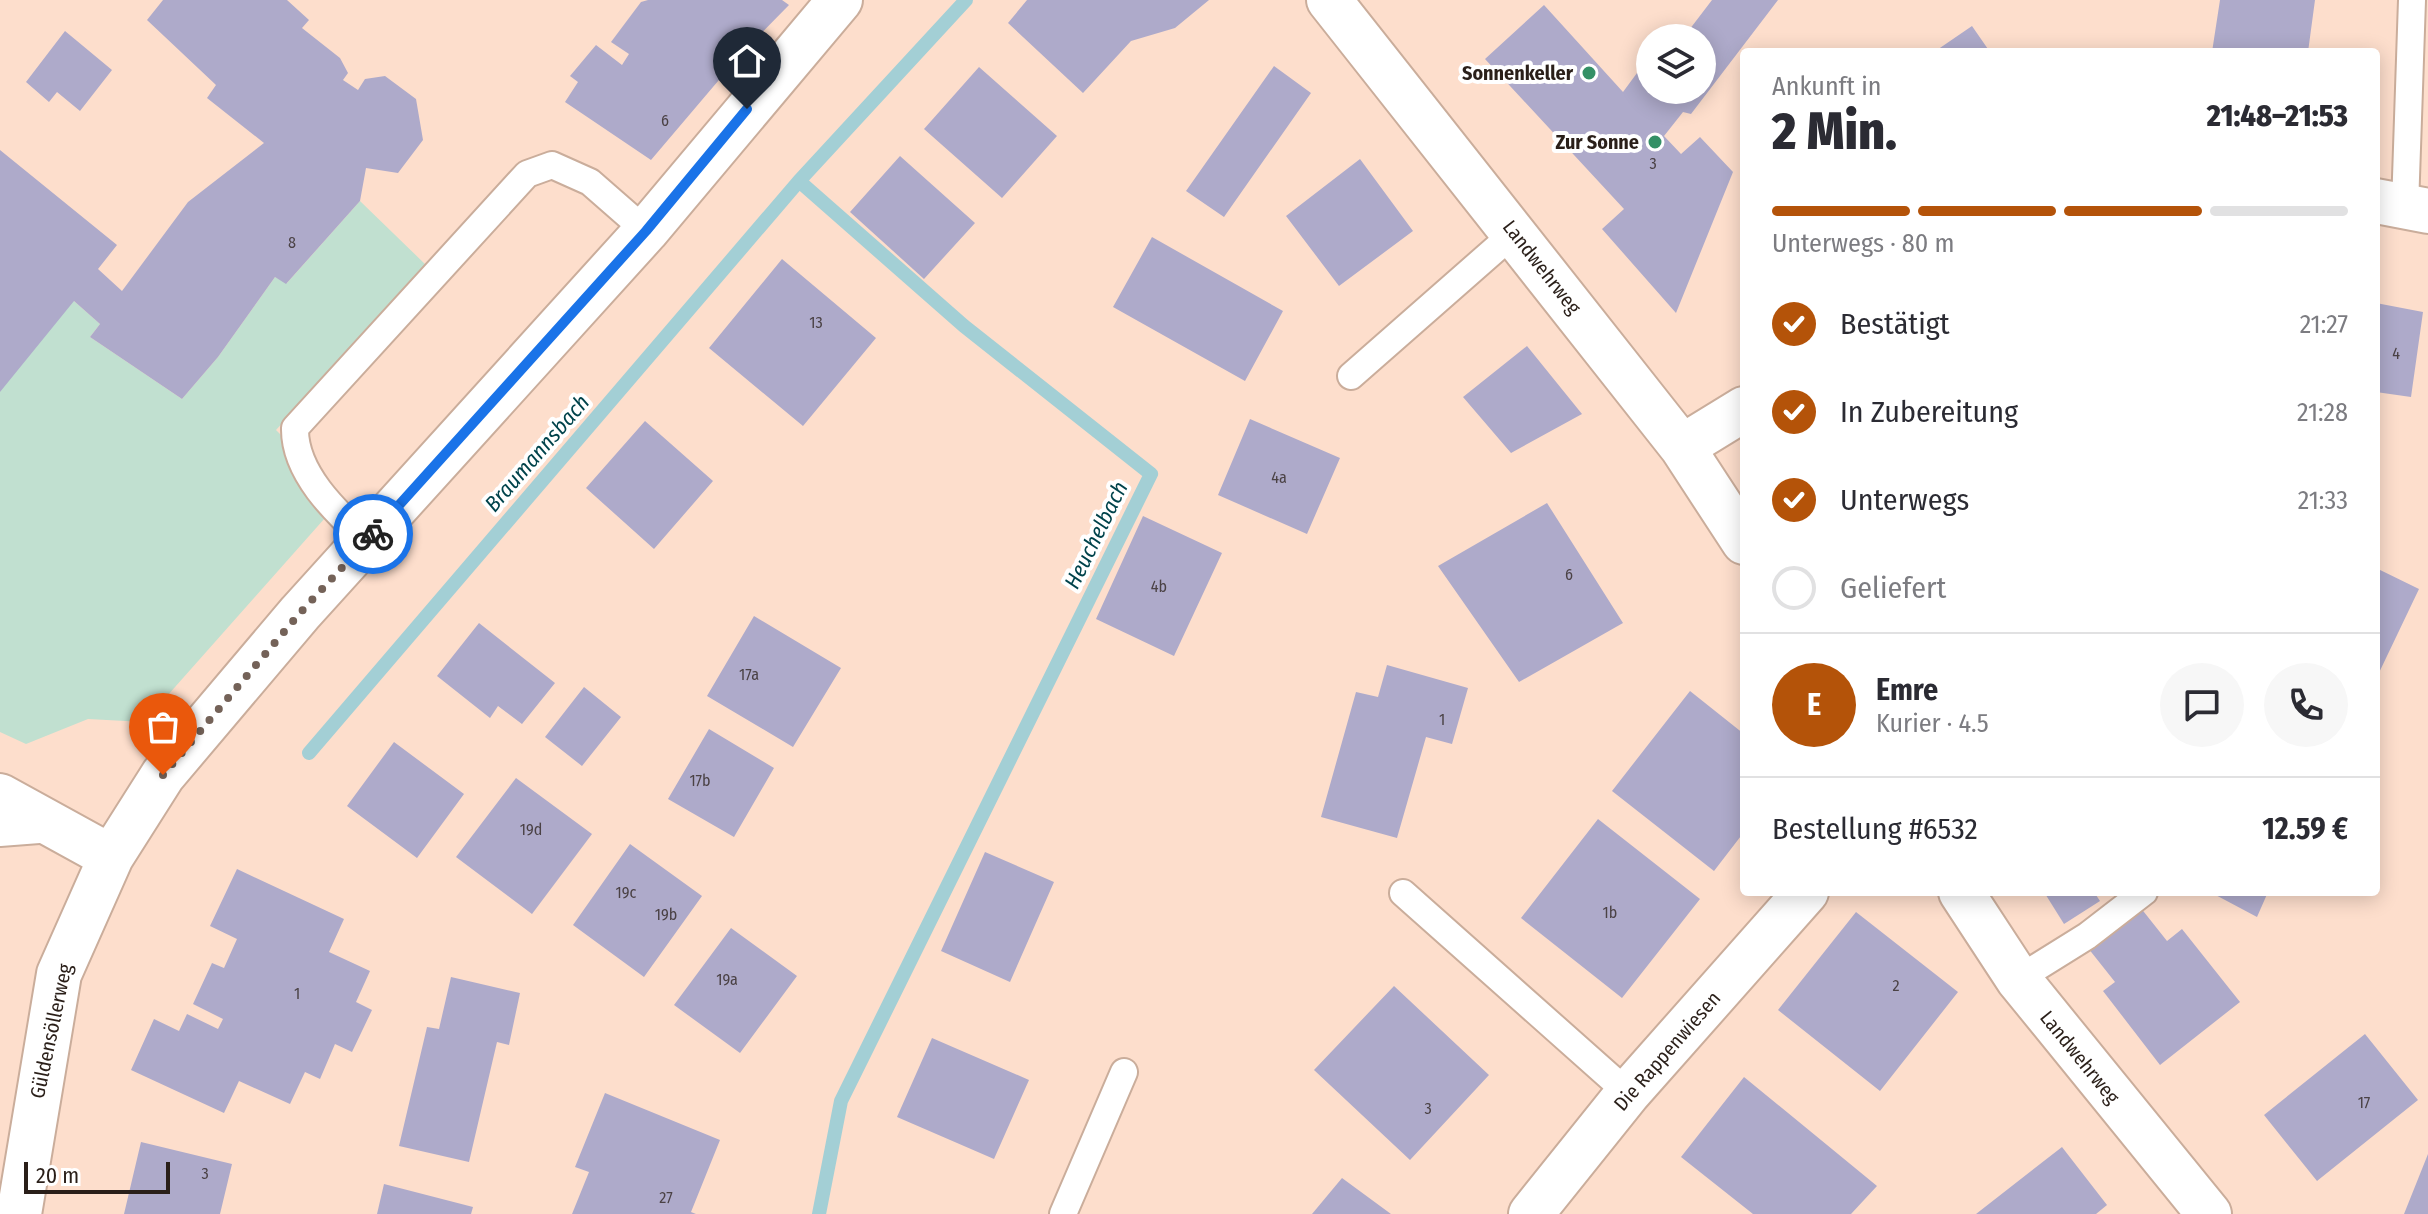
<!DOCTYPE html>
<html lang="de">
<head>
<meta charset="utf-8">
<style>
  :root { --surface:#fff; --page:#f7f7f7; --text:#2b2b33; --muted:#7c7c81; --line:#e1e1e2; --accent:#b45309 }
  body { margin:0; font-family:"Fira Sans Condensed",sans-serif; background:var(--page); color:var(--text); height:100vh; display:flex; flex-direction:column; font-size:30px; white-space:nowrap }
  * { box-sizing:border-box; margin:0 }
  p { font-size:26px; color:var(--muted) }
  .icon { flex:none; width:44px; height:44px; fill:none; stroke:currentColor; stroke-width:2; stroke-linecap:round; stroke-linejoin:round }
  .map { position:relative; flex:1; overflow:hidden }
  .side { position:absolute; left:1740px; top:48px; width:640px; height:848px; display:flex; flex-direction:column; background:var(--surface); border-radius:8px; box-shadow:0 4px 20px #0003 }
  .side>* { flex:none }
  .buttons { position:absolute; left:1636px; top:24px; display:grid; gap:16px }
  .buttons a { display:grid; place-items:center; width:80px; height:80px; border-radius:50%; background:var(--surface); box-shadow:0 4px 20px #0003; font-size:40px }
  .scale { position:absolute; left:24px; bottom:20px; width:146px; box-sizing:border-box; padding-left:8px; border:4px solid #2a1f19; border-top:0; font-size:22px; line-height:28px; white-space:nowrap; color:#2a1f19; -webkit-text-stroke:6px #fff; paint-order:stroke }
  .pin { position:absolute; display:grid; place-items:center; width:68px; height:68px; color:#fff; margin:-82px -34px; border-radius:50% 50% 50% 0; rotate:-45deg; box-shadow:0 0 8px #0007 }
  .pin .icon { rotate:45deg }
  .courier { position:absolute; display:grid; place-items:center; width:80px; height:80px; margin:-40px; border:6px solid #1a73e8; border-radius:50%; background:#fff; color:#222; box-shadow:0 2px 10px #0007 }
  .headline em { font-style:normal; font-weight:800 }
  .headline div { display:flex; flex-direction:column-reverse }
  .headline { display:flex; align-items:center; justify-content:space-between; height:136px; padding:0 32px }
  h1 { font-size:52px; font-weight:800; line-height:60px }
  .bar { display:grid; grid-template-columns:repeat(4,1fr); gap:12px 8px; align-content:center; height:96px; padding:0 32px }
  .bar i { height:10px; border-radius:6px; background:var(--line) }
  .bar .current { background:var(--accent) }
  .bar p { grid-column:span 4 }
  .line { display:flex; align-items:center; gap:20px; padding:0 32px; border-top:2px solid var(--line) }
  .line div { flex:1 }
  .round { display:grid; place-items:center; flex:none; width:84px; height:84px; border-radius:42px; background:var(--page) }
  ol { padding:0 32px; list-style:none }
  li { display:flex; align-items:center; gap:24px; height:88px }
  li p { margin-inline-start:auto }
  li .icon { padding:8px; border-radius:50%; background:var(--accent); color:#fff; stroke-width:4 }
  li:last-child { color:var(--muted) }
  li i { width:44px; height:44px; border:4px solid var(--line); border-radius:50% }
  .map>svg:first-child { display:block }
  .green { fill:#c1e0d0 }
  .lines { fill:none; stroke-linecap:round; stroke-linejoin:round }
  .stream { stroke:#a3cfd5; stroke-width:14 }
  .building { fill:#aeaaca }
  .lane-casing { stroke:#caad9b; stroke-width:30 }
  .street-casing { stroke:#caad9b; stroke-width:48 }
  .lane { stroke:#fff; stroke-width:26 }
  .street { stroke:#fff; stroke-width:44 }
  .done { stroke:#746258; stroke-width:8; stroke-dasharray:0 14.4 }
  .route { stroke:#1a73e8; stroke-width:10 }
  .poi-dot { fill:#349066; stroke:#fff; stroke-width:3 }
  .labels { text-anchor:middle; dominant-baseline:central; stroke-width:8; stroke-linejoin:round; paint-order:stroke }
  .number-label { font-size:16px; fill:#4b4245 }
  .poi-label { font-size:20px; font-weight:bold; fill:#2a1f19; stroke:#fff; text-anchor:end }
  .street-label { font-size:20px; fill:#2a1f19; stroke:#fff }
  .water-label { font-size:22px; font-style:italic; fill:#00434b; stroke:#fff }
</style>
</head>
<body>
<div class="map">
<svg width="2428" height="1214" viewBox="0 0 2428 1214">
  <rect width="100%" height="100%" fill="#fddecc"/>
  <!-- green -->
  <path class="green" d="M360,201L427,266L276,430L295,449L333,509L144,722L88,719L26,744L0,732V282L74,301L100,324L90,337L182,399L218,357L275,277L287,283Z"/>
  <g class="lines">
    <!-- stream -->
    <path class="stream" d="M309,753L799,181
      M819,1214L841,1101L1151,474L964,326L799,181L966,0"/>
  </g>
  <!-- building -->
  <path class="building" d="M163,0H287L309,20L302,28L340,58L348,73L343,80L358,90L365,79L385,76L416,99L423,140L398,173L366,168L360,201L286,284L275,277L218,357L182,399L90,337L100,324L74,301L0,392V150L117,245L98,269L122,291L188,202L264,143L207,98L216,85L147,20Z
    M648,0H782L789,5L741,54L651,160L565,102L578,82L570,76L596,45L622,65L629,54L611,42L641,2Z
    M1027,0H1209L1175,28L1131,41L1083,93L1008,23Z
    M1712,0H1778L1691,114L1683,112L1664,136L1681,154L1700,137L1733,172L1676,313L1602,229L1624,209L1485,59L1544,5L1623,92L1637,73L1650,82V90H1702V38H1683Z
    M2220,0H2315L2308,52H2212Z
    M1972,26L1990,52H1934Z
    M65,31L112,70L80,111L57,92L49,102L26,82Z
    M1274,66L1311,93L1224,217L1186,191Z
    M979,67L1057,136L1002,198L924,129Z
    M900,156L975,223L924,279L850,212Z
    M1360,159L1413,231L1339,286L1286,216Z
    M1152,237L1283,311L1245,381L1113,307Z
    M782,259L876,338L803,426L709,348Z
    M2376,303L2423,312L2411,397L2376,392Z
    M1527,346L1582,414L1511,453L1463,397Z
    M1250,419L1340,458L1307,534L1218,495Z
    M645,421L713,481L654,549L586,488Z
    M1547,503L1623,623L1519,682L1438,566Z
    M1143,516L1222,553L1174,656L1096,619Z
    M2376,568L2419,589L2376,679Z
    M754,616L841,668L793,747L707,696Z
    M479,623L555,683L522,724L498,706L490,718L437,676Z
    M1387,665L1468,688L1452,744L1426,737L1397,838L1321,817L1356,692L1378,697Z
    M584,687L621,717L582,766L545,737Z
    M1690,691L1744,734V832L1714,871L1612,791Z
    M709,729L774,768L734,837L668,799Z
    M394,742L464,794L417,858L347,806Z
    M516,778L592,834L532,914L456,857Z
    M1598,819L1700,899L1622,998L1521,918Z
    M630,844L702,896L644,977L573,925Z
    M985,852L1054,882L1010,982L941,951Z
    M237,869L344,919L329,952L370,971L356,1002L372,1010L352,1052L335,1044L320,1079L305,1072L290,1104L239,1081L224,1113L131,1070L154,1019L179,1031L187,1014L218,1029L223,1019L193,1004L212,963L224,968L237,939L210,926Z
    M2044,892H2094L2100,901L2064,924Z
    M2210,892H2268L2257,917Z
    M2140,907L2167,941L2182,929L2240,1002L2160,1065L2103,991L2115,982L2088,948Z
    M1856,912L1958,992L1880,1091L1778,1010Z
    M731,928L797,976L740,1053L674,1005Z
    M451,977L520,993L509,1045L497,1042L469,1162L399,1146L427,1027L439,1029Z
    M1394,986L1489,1075L1410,1160L1314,1070Z
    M2365,1034L2418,1100L2317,1181L2264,1115Z
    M932,1038L1029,1080L994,1159L897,1117Z
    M1744,1077L1877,1186L1851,1214H1753L1681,1157Z
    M605,1093L720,1140L691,1212L696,1214H572L589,1172L575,1167Z
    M141,1142L232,1164L220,1214H124Z
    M2062,1147L2107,1205L2096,1214H1976Z
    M2428,1154V1214H2404Z
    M1342,1178L1391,1214H1312Z
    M384,1184L473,1207L471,1214H377Z"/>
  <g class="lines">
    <defs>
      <path id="lane" d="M2405,207L2412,0
        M1351,376L1515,232
        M367,541C336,512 294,473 295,428L527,174L552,165L590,182L646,231
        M0,833L52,829
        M1403,893L1628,1093
        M2018,979L2087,936L2144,892
        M1063,1214L1124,1072"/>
      <path id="street" d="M1329,0L1682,447L1744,542
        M2376,201L2428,211
        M1682,447L1744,409
        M0,796L111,857
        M1961,892L2018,979L2209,1214
        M19,1214L59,974L111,857L163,775L300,613L646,231L840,0
        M1531,1214L1628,1093L1806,892"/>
    </defs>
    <!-- lane casing -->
    <use href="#lane" class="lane-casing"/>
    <!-- street casing -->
    <use href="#street" class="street-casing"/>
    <!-- lane -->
    <use href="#lane" class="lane"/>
    <!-- street -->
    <use href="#street" class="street"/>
  </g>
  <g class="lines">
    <!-- done -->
    <path class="done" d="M163,775L300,613L373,534"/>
    <!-- route -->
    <path class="route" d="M373,534L646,231L747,109"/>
  </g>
  <!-- markers -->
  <g class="poi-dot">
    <circle cx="1589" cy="73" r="8"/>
    <circle cx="1655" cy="142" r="8"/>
  </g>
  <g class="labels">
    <!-- number labels -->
    <g class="number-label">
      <text x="665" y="120">6</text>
      <text x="1653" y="163">3</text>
      <text x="292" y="242">8</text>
      <text x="816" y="322">13</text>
      <text x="2396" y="353">4</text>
      <text x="1279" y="477">4a</text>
      <text x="1569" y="574">6</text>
      <text x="1159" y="586">4b</text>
      <text x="749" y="674">17a</text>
      <text x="1442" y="719">1</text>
      <text x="700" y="780">17b</text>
      <text x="531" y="829">19d</text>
      <text x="626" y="892">19c</text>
      <text x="1610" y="912">1b</text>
      <text x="666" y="914">19b</text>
      <text x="727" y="979">19a</text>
      <text x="1896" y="985">2</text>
      <text x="297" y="993">1</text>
      <text x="2364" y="1102">17</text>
      <text x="1428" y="1108">3</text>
      <text x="205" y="1173">3</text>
      <text x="666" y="1197">27</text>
    </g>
    <!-- poi labels -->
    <g class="poi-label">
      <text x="1573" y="73">Sonnenkeller</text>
      <text x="1639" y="142">Zur Sonne</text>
    </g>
    <!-- street labels -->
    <g class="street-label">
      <text transform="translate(1542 267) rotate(52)">Landwehrweg</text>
      <text transform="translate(51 1031) rotate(-78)">Güldensöllerweg</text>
      <text transform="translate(1667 1051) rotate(-49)">Die Rappenwiesen</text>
      <text transform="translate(2080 1057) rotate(51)">Landwehrweg</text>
    </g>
    <!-- water labels -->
    <g class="water-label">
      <text transform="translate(537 453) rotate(-49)">Braumannsbach</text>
      <text transform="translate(1096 535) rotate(-64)">Heuchelbach</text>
    </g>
  </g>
</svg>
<div class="buttons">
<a><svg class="icon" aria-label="layers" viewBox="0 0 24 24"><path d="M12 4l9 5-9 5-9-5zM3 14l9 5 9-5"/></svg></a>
</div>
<div class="scale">20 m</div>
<div class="pin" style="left:163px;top:775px;background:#ea580c"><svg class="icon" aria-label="bag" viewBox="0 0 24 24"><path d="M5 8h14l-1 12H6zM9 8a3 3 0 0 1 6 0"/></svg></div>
<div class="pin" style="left:747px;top:109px;background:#1f2937"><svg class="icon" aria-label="home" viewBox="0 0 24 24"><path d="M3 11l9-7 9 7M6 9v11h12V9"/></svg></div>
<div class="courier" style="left:373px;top:534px"><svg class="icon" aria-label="bike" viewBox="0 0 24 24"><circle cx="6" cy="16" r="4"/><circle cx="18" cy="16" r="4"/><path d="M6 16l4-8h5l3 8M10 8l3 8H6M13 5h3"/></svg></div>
<section class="side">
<div class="headline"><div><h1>2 Min.</h1><p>Ankunft in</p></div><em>21:48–21:53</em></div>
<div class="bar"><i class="current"></i><i class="current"></i><i class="current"></i><i></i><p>Unterwegs · 80 m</p></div>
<ol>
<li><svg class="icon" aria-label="check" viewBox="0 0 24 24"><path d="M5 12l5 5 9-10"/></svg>Bestätigt<p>21:27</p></li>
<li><svg class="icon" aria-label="check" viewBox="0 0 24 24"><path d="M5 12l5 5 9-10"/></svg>In Zubereitung<p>21:28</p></li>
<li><svg class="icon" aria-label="check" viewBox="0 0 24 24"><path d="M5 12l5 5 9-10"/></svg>Unterwegs<p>21:33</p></li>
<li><i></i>Geliefert</li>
</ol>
<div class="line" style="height:144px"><b class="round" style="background:var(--accent);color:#fff">E</b><div><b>Emre</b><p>Kurier · 4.5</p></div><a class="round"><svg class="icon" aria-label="chat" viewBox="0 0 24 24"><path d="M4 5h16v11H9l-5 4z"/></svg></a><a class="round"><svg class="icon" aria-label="phone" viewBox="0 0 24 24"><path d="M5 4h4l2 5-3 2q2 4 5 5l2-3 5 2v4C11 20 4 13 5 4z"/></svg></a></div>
<div class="line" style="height:104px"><div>Bestellung #6532</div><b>12.59 €</b></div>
</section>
</div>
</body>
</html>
